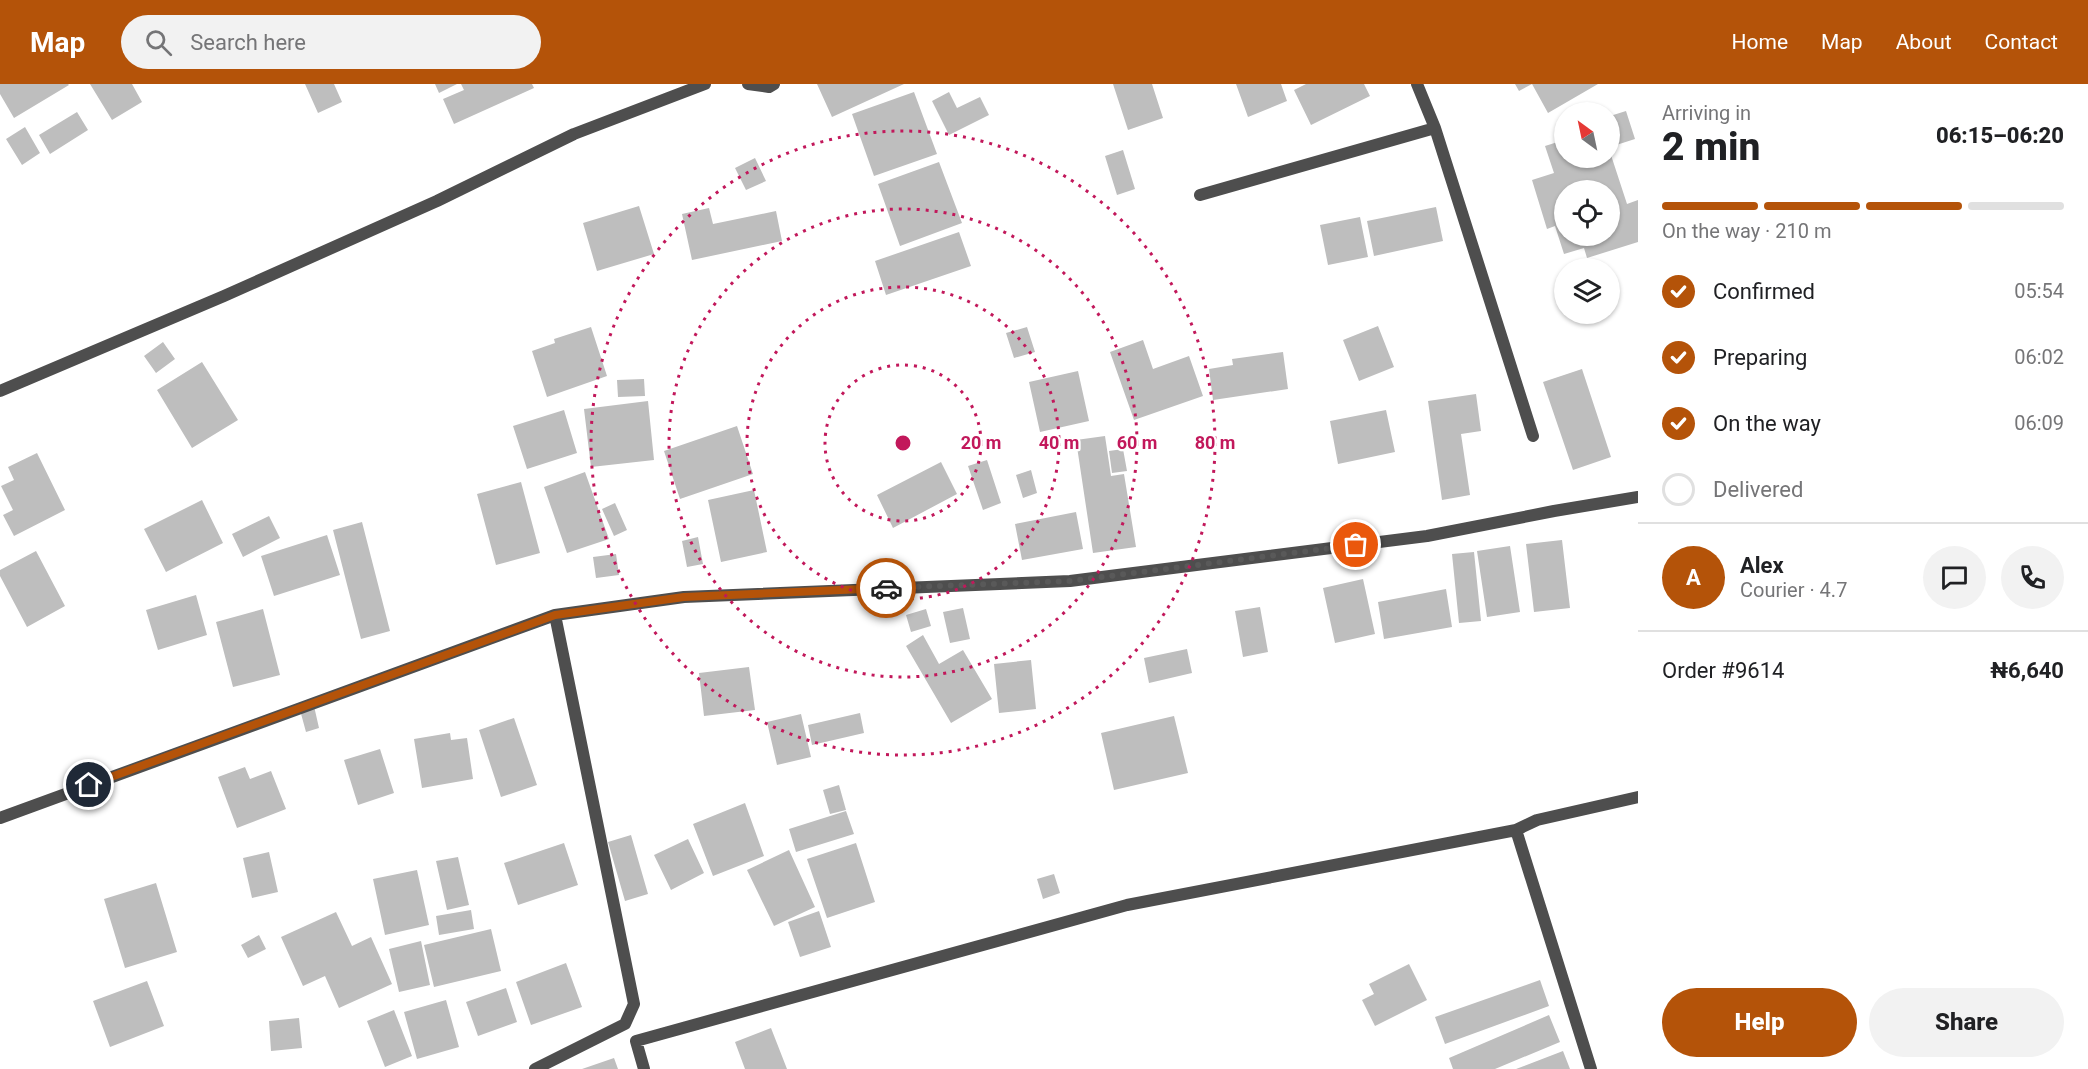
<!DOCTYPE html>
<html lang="en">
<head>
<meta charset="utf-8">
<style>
  :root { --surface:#fff; --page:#f2f2f2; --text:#202124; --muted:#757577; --line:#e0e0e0; --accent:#b45309 }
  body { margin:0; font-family:Roboto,sans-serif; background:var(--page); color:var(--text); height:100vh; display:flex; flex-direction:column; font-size:22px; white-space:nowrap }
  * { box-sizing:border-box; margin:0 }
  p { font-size:20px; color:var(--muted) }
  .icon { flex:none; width:33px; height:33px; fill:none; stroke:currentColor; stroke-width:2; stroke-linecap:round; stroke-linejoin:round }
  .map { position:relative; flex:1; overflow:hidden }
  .side { display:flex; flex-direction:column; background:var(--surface); width:450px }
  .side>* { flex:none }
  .needle { width:39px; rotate:327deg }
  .buttons { position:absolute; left:1554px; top:18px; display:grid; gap:12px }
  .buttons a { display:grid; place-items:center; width:66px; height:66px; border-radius:50%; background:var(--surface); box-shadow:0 2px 4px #0004; font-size:30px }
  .pin { position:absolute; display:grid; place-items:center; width:51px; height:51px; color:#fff; margin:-26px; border:3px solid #fff; border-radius:50%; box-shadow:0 2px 6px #0007 }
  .courier { position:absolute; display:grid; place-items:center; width:60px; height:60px; margin:-30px; border:4px solid #b45309; border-radius:50%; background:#fff; color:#222; box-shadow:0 2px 8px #0007 }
  .overview em { font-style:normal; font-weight:800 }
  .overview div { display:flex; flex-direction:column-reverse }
  .overview { display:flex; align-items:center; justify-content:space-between; height:102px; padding:0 24px }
  h1 { font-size:39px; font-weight:800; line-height:45px }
  .bar { display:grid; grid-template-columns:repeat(4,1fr); gap:9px 6px; align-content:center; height:72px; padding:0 24px }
  .bar i { height:8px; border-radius:4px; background:var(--line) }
  .bar .selected { background:var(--accent) }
  .bar p { grid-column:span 4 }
  .line { display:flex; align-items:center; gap:15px; padding:0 24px; border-top:2px solid var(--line) }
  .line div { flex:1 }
  .round { display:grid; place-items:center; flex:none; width:63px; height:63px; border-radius:32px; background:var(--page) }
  ol { padding:0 24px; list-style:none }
  li { display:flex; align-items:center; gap:18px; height:66px }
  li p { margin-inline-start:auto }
  li .icon { padding:6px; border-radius:50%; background:var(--accent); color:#fff; stroke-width:4 }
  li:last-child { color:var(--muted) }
  li i { width:33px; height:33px; border:3px solid var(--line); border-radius:50% }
  .primary-button { display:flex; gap:12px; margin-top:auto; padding:12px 24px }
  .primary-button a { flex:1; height:69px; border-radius:36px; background:var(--accent); color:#fff; font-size:24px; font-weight:800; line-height:69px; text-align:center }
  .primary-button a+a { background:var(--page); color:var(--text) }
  header { display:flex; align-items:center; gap:36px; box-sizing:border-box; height:84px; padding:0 30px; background:var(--accent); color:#fff }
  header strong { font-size:28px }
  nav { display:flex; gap:33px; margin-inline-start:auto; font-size:21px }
  .search { width:420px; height:54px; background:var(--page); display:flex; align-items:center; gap:15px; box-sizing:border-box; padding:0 21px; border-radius:33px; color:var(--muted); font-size:22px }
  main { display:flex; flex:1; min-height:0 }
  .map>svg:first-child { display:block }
  .building { fill:#bebebe; fill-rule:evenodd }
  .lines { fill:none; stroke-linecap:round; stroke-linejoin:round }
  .street { stroke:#4e4e4e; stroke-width:12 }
  .done { stroke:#595959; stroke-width:6; stroke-dasharray:0 10.8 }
  .route { stroke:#b45309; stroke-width:8 }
  .ring { fill:none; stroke:#c2185b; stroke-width:3; stroke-dasharray:3 6 }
  .centre { fill:#c2185b; stroke:#fff; stroke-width:3 }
  .ring-label { font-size:18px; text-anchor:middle; font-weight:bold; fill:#c2185b; stroke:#fff; stroke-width:4.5; stroke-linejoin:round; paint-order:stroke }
</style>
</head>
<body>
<header>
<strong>Map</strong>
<div class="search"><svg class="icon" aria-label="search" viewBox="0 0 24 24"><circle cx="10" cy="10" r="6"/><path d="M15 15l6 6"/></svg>Search here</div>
<nav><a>Home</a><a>Map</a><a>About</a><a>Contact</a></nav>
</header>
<main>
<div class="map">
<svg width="1638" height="985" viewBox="0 0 1638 985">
  <rect width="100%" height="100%" fill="#fff"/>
  <!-- building -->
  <path class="building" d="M0,0H68L69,1L14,34L0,10Z
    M90,0H132L142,18L112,36Z
    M305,0H334L342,18L318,29Z
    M435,0H457L439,9Z
    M461,0H532L534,4L454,40L443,15L464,6Z
    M817,0H904L832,33Z
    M1113,0H1152L1163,34L1128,46Z
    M1236,0H1281L1287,17L1248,33Z
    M1306,0H1364L1370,12L1311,41L1294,6Z
    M1515,0H1532L1519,7Z
    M1532,0H1598L1548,29Z
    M914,8L937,70L874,92L852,30Z
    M949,8L957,24L980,13L989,31L949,51L932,17Z
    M1626,27L1635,55L1610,63V32Z
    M77,28L88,46L50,70L39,51Z
    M25,43L40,69L22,81L6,55Z
    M1564,56V74H1610V68L1627,120L1638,116V158L1587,174L1584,164L1564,170L1555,142L1547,145L1532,96L1554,89L1545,62ZM1564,106H1610V152H1564Z
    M1123,66L1135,105L1117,111L1105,72Z
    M755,74L766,97L746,106L735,84Z
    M939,78L962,139L900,162L878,100Z
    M639,122L654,170L597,187L583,139Z
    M1436,123L1443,157L1374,172L1367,137Z
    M709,124L713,140L776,127L782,157L692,176L682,130Z
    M1360,133L1368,173L1328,181L1320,141Z
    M959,148L971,182L886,211L875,177Z
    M1378,242L1394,283L1359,297L1343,256Z
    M591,243L607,292L547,313L532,267L555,259L554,255Z
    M1027,243L1035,268L1014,274L1006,249Z
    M1143,256L1153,285L1189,272L1203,312L1134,336L1110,268Z
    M163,258L175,275L156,289L144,272Z
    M1283,268L1288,305L1213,316L1209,285L1233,281L1232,275Z
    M202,278L238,336L192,364L157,306Z
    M1582,285L1611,373L1573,386L1543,298Z
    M1078,287L1089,337L1040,348L1029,298Z
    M644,295L645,312L618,313L617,296Z
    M1476,310L1481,347L1461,350L1470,411L1442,416L1428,317Z
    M648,317L654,376L591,383L584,325Z
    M564,326L577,369L527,385L513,342Z
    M1386,326L1395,368L1338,380L1330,337Z
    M737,342L753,390L680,415L664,367Z
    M1105,352L1111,392L1124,390L1136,463L1093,469L1076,356Z
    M1123,365L1127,387L1112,389L1109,367Z
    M37,369L65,426L14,452L3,431L13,426L1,402L14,396L8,383Z
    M987,376L1001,419L983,426L968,382Z
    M941,378L957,410L893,444L877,411Z
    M1031,386L1037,409L1023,414L1016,391Z
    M585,388L609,455L567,469L544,403Z
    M521,398L540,469L496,481L477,410Z
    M754,406L767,468L721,478L708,416Z
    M202,416L223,459L166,488L144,445Z
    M615,419L627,446L614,452L602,425Z
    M1076,428L1083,465L1022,476L1015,440Z
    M269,432L280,454L243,473L232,450Z
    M362,438L390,547L361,555L333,446Z
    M327,451L340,491L274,512L261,472Z
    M698,453L703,480L687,483L682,457Z
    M1562,456L1570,524L1534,528L1526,460Z
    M1510,462L1520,528L1487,533L1477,467Z
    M36,467L65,522L27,543L0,492V486Z
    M1474,468L1481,537L1459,539L1452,470Z
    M616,470L619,491L596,494L593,473Z
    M1363,495L1375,550L1335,559L1323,504Z
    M1446,505L1452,543L1384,555L1378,518Z
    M196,511L207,551L158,566L146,526Z
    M1260,523L1268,568L1243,573L1235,527Z
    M963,524L970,555L950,559L943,528Z
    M263,525L280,591L233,603L216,538Z
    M926,525L931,542L911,548L906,531Z
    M923,551L939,580L963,566L992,615L951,639L906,562Z
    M1187,565L1192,589L1149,599L1144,574Z
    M1031,576L1036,625L999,629L994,580Z
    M749,583L755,626L704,632L699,589Z
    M314,622L319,644L306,648L300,626Z
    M860,629L864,649L812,661L808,641Z
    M801,630L811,673L777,681L767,638Z
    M1174,632L1188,689L1114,706L1101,649Z
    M514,634L537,701L501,713L479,646Z
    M450,649L451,656L467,654L473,695L422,704L414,655Z
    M380,665L394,709L358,721L344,676Z
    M245,683L250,695L271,687L286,725L237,744L218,693Z
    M839,701L846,726L830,730L823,706Z
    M745,719L764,772L713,792L693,740Z
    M846,727L854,750L796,768L789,745Z
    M631,751L648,810L625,817L608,758Z
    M688,755L704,789L671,806L654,771Z
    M564,759L578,801L518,821L504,779Z
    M856,759L875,818L827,834L807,775Z
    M789,766L815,823L774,842L747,786Z
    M269,768L278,808L252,814L243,774Z
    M458,773L469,821L447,826L436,777Z
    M417,786L429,841L385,851L373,795Z
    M1054,790L1060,809L1043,815L1037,795Z
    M156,799L177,868L125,884L104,815Z
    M471,826L474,845L439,851L436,832Z
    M819,827L831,863L800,873L788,838Z
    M336,828L352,862L371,853L392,900L339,924L325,892L303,902L281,853Z
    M491,845L501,887L434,903L424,861Z
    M259,851L266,865L248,874L241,861Z
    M421,857L430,901L399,908L389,865Z
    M566,879L582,923L531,941L516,898Z
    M1409,880L1427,916L1375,942L1362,916L1374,910L1369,900Z
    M1540,896L1549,922L1445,960L1435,933Z
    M147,897L164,942L110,963L93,917Z
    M506,904L517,938L478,952L466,918Z
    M446,916L459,963L417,975L404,928Z
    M394,926L412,972L385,983L367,937Z
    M1549,931L1560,958L1495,985H1453L1449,974Z
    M299,934L302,964L271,967L269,937Z
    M771,944L787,985H745L735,958Z
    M1563,967L1570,985H1516Z
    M614,974L618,985H582Z"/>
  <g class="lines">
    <!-- street -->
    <path class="street" d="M748,0L769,3L774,0
      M1417,0L1435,44L1533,352
      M1200,111L1435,44
      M0,307L224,212L437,117L574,50L705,0
      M0,734L555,531L684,513L1070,497L1427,452L1554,427L1638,413
      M1516,746L1591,985
      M535,985L625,940L634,920L555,531
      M644,985L636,957L1127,821L1516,746L1537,736L1638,713"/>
  </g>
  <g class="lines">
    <!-- done -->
    <path class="done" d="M886,504L1070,497L1356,461"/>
    <!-- route -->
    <path class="route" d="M89,701L555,531L684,513L886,504"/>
  </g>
  <!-- distance rings -->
  <g class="ring">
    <circle cx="903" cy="359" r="78"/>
    <circle cx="903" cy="359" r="156"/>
    <circle cx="903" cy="359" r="234"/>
    <circle cx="903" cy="359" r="312"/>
  </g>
  <circle cx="903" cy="359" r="9" class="centre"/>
  <g class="ring-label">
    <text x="981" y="365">20 m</text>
    <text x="1059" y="365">40 m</text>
    <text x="1137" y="365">60 m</text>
    <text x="1215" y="365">80 m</text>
  </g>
</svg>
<div class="buttons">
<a><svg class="needle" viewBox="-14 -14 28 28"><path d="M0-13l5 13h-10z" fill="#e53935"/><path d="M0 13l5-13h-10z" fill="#757577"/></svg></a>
<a><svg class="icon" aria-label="locate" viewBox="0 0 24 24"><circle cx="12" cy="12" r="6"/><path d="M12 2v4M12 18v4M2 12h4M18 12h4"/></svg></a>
<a><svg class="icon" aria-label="layers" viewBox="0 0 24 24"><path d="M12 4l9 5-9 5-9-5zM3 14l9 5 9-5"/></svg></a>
</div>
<div class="pin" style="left:1356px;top:461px;background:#ea580c"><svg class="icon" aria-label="bag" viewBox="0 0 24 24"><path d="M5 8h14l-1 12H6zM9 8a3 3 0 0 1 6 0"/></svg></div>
<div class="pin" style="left:89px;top:701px;background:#1f2937"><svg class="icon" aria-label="home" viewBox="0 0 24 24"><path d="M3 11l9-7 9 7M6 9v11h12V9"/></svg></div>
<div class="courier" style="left:886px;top:504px"><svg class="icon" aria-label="car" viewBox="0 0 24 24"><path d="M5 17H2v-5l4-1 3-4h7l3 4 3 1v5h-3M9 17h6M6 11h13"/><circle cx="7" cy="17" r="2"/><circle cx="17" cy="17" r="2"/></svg></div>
</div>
<section class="side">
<div class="overview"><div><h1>2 min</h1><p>Arriving in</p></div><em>06:15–06:20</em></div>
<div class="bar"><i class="selected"></i><i class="selected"></i><i class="selected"></i><i></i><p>On the way · 210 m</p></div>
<ol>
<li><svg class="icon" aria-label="check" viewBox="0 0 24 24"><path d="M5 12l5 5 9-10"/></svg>Confirmed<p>05:54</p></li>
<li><svg class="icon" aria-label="check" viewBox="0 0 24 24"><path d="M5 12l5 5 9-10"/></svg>Preparing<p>06:02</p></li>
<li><svg class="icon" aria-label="check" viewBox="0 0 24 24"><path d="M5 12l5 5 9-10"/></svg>On the way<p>06:09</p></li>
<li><i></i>Delivered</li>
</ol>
<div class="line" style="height:108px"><b class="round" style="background:var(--accent);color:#fff">A</b><div><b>Alex</b><p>Courier · 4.7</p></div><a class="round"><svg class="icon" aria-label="chat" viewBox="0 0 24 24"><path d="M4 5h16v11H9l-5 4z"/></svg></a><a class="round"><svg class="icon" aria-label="phone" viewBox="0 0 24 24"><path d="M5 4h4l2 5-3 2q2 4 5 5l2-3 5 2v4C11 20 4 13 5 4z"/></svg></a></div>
<div class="line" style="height:78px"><div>Order #9614</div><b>₦6,640</b></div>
<div class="primary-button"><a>Help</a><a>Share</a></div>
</section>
</main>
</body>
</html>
